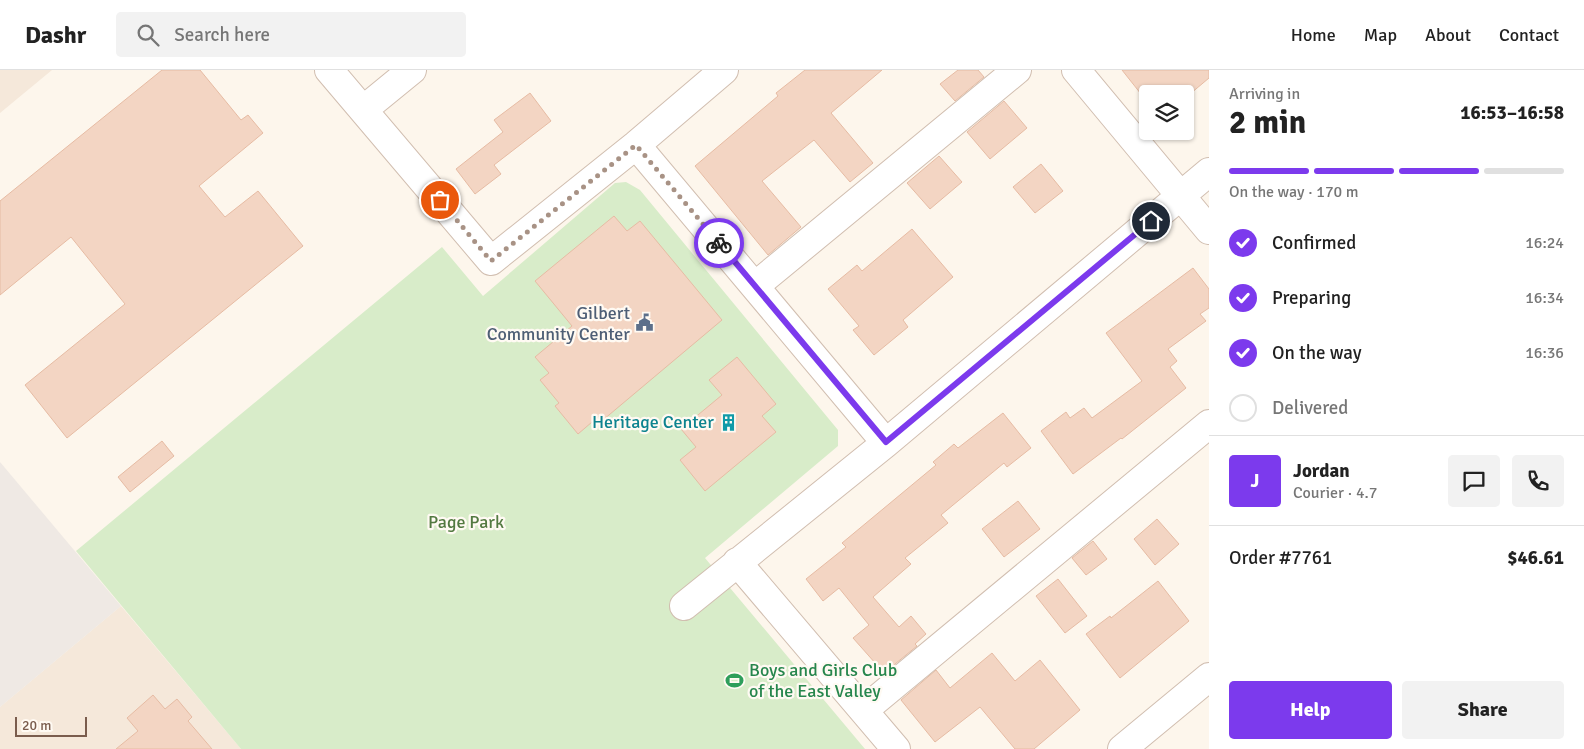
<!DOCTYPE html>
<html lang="en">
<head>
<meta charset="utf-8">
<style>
  :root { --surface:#fff; --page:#f2f2f2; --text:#222; --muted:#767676; --line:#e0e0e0; --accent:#7c3aed }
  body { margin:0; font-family:Signika,sans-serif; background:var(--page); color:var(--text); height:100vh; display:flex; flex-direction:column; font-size:19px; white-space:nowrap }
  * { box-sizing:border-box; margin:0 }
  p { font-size:16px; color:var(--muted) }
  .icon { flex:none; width:28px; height:28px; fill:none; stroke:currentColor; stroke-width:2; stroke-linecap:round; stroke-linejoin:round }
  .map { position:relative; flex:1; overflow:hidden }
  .sheet { display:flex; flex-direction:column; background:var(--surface); width:375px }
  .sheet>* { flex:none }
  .tools { position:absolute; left:1139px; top:15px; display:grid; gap:10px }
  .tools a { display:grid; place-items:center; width:55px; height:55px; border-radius:5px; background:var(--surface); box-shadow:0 1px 4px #0004; font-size:25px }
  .scale { position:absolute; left:15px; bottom:12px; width:72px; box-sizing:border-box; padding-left:5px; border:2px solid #7a5c4d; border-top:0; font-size:14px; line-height:18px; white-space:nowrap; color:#7a5c4d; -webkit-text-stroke:4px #fffaf3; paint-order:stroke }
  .pin { position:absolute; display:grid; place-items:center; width:42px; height:42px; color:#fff; margin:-21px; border:2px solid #fff; border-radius:50%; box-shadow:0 1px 5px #0007 }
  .courier { position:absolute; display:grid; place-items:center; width:50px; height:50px; margin:-25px; border:4px solid #7c3aed; border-radius:50%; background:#fff; color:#222; box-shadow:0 1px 6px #0007 }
  .overview em { font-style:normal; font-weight:700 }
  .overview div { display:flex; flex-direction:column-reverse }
  .overview { display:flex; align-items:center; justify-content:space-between; height:85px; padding:0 20px }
  h1 { font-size:32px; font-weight:700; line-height:38px }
  .bar { display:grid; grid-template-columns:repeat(4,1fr); gap:8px 5px; align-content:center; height:60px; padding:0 20px }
  .bar i { height:6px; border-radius:4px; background:var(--line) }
  .bar .active { background:var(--accent) }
  .bar p { grid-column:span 4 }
  .line { display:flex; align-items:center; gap:12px; padding:0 20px; border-top:1px solid var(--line) }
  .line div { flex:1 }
  .round { display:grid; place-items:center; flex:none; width:52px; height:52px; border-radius:5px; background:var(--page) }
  ol { padding:0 20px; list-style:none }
  li { display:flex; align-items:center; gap:15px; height:55px }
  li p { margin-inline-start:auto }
  li .icon { padding:5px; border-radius:50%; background:var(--accent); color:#fff; stroke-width:4 }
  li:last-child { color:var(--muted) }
  li i { width:28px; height:28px; border:2px solid var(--line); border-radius:50% }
  .primary-button { display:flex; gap:10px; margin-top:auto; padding:10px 20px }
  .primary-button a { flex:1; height:58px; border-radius:5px; background:var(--accent); color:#fff; font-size:20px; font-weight:700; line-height:58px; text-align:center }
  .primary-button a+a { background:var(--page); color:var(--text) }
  header { display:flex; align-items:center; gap:30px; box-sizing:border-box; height:70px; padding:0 25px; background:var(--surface); border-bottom:1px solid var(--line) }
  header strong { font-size:24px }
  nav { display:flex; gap:28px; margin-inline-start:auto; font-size:18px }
  .search { width:350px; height:45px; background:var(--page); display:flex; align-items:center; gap:12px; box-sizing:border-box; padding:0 18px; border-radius:5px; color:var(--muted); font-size:19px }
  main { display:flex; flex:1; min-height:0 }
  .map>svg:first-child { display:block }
  .residential { fill:#f5e8da }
  .industrial { fill:#efe9e4 }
  .green { fill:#d8ecc9 }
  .building { fill:#f3d5c3; stroke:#e6bba3 }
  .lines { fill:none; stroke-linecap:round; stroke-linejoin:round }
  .minor-casing { stroke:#d1beb0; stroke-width:30 }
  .minor { stroke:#fff; stroke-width:28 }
  .done { stroke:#a89285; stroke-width:5; stroke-dasharray:0 9 }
  .route { stroke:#7c3aed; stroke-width:6 }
  .labels { text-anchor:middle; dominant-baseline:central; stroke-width:4.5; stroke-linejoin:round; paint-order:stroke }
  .service-label { font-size:18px; fill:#4e5e75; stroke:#fffaf3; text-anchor:end }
  .culture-label { font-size:18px; fill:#0d838f; stroke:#fffaf3; text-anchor:end }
  .park-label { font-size:18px; fill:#537a41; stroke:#fffaf3 }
  .leisure-label { font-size:18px; fill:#27864d; stroke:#fffaf3; text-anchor:start }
</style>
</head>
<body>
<header>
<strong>Dashr</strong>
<div class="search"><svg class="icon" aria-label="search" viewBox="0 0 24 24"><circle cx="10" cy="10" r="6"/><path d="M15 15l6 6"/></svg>Search here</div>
<nav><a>Home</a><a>Map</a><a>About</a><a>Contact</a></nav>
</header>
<main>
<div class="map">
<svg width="1209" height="679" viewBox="0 0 1209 679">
  <rect width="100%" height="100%" fill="#fdf6ec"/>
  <!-- residential -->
  <path class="residential" d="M0,0H52L0,43Z
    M121,536L241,679H0V637Z"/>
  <!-- industrial -->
  <path class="industrial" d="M0,392L121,536L0,637Z"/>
  <!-- green -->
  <path class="green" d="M626,112L640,120L838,360V376L705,488L865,679H241L76,481L442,177L483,226L615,113Z"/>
  <!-- building -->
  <path class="building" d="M162,0H200L241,50L248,45L263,63L199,116L225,147L258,121L303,176L67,368L25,315L125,234L71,167L0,225V131Z
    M805,0H882L831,43L873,93L850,112L814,70L762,111L801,157L768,185L695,96L778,26L776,23Z
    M958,0H978L984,7L955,31L940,14Z
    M1122,0H1209V8L1190,24H1141Z
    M530,23L551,51L494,95L501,104L475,124L456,99L503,62L494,50Z
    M1004,31L1027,58L990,89L967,62Z
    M939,86L962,112L930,139L907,113Z
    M1041,94L1063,121L1035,143L1013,117Z
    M614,146L627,161L640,151L722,250L603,350L599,346L578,364L555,336L559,333L540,310L549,303L535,287L572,256L535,211Z
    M912,159L953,207L903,250L908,257L874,285L853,260L859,256L828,219L857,195L862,201Z
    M1193,198L1209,219V238L1200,244L1206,251L1168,279L1177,291L1170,297L1186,318L1122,369L1121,368L1073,404L1041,361L1066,342L1070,348L1084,338L1092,348L1142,311L1106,263Z
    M737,287L776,334L762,346L776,362L705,421L680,390L696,377L681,359L722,325L709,310Z
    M1003,343L1031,378L1007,397L1004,393L941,445L948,453L905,488L911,494L873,527L899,557L911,546L926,564L915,574L917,576L884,603L853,568L869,555L839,518L823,531L806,509L846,477L842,473L936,395L933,392L954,374L958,378Z
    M162,371L174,386L130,422L118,407Z
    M1018,431L1040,459L1004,487L982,459Z
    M1157,449L1179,474L1155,495L1134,469Z
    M1093,471L1107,489L1086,505L1072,488Z
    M1058,509L1087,546L1065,563L1036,526Z
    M1158,511L1189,551L1120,608L1086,564L1110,546L1111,548Z
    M992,583L1015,611L1040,590L1080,640L1034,679H1015L980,637L935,672L901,630L936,600L950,618Z
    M153,625L165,639L177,629L192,647L188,651L212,679H116L138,661L127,648Z"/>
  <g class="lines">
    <defs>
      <path id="minor" d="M329,0L491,191L636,75L724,0
        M1076,0L1209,160
        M363,40L412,0
        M636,75L886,373
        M755,216L1017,0
        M737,492L896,679
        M684,536L886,373L1209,102
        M864,640L1209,354
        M1122,679L1209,607"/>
    </defs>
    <!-- minor casing -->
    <use href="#minor" class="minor-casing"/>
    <!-- minor -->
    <use href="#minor" class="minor"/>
  </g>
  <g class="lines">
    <!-- done -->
    <path class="done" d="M440,130L491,191L636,75L719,173"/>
    <!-- route -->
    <path class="route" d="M719,173L886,372L1151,151"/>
  </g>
  <!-- icons -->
  <defs>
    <symbol id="civic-bare" viewBox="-9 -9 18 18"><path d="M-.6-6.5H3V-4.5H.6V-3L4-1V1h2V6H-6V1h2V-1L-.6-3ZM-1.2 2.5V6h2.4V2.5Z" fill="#5c6f8a" stroke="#fffaf3" stroke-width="2.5" paint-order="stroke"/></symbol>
    <symbol id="building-bare" viewBox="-9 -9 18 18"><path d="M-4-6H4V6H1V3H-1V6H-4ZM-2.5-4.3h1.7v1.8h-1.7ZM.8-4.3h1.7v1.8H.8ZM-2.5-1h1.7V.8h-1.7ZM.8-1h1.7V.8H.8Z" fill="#0f9aa8" stroke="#fffaf3" stroke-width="2.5" paint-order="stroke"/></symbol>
    <symbol id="stadium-bare" viewBox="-9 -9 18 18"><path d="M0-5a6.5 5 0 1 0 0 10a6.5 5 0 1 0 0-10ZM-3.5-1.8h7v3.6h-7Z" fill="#2e9e5b" stroke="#fffaf3" stroke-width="2.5" paint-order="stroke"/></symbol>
  </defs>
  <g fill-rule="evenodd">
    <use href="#civic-bare" x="632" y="240" width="25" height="25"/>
    <use href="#building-bare" x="716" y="340" width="25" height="25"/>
    <use href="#stadium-bare" x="722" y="598" width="25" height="25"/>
  </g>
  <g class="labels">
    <!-- service labels -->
    <g class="service-label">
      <text x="630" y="243">Gilbert<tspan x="630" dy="21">Community Center</tspan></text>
    </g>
    <!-- culture labels -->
    <g class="culture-label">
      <text x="714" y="352">Heritage Center</text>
    </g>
    <!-- park labels -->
    <g class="park-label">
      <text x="466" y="452">Page Park</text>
    </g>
    <!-- leisure labels -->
    <g class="leisure-label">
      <text x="749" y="600">Boys and Girls Club<tspan x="749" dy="21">of the East Valley</tspan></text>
    </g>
  </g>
</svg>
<div class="tools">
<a><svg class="icon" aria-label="layers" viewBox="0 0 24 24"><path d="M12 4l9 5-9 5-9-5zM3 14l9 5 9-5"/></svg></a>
</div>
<div class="scale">20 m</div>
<div class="pin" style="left:440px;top:130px;background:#ea580c"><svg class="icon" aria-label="bag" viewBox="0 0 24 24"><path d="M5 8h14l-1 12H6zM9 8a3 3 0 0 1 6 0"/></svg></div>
<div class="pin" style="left:1151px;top:151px;background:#1f2937"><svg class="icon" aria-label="home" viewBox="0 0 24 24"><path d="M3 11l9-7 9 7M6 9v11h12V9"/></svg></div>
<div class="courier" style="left:719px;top:173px"><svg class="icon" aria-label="bike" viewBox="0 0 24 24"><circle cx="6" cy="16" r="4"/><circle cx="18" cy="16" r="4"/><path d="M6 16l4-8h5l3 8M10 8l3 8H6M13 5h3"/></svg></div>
</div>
<section class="sheet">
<div class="overview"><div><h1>2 min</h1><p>Arriving in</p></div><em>16:53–16:58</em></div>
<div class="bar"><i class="active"></i><i class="active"></i><i class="active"></i><i></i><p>On the way · 170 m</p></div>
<ol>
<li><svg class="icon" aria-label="check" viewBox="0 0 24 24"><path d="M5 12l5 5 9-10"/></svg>Confirmed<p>16:24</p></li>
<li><svg class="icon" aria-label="check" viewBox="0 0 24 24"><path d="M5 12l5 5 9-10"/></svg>Preparing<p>16:34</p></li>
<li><svg class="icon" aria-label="check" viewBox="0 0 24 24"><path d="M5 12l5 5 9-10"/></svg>On the way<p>16:36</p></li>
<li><i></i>Delivered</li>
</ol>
<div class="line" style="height:90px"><b class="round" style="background:var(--accent);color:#fff">J</b><div><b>Jordan</b><p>Courier · 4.7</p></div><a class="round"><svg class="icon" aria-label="chat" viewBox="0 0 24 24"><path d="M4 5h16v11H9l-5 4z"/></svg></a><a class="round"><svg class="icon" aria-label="phone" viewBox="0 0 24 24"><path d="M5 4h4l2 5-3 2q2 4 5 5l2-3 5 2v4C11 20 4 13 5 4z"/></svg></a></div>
<div class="line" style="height:65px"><div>Order #7761</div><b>$46.61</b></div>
<div class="primary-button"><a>Help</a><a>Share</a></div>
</section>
</main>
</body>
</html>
